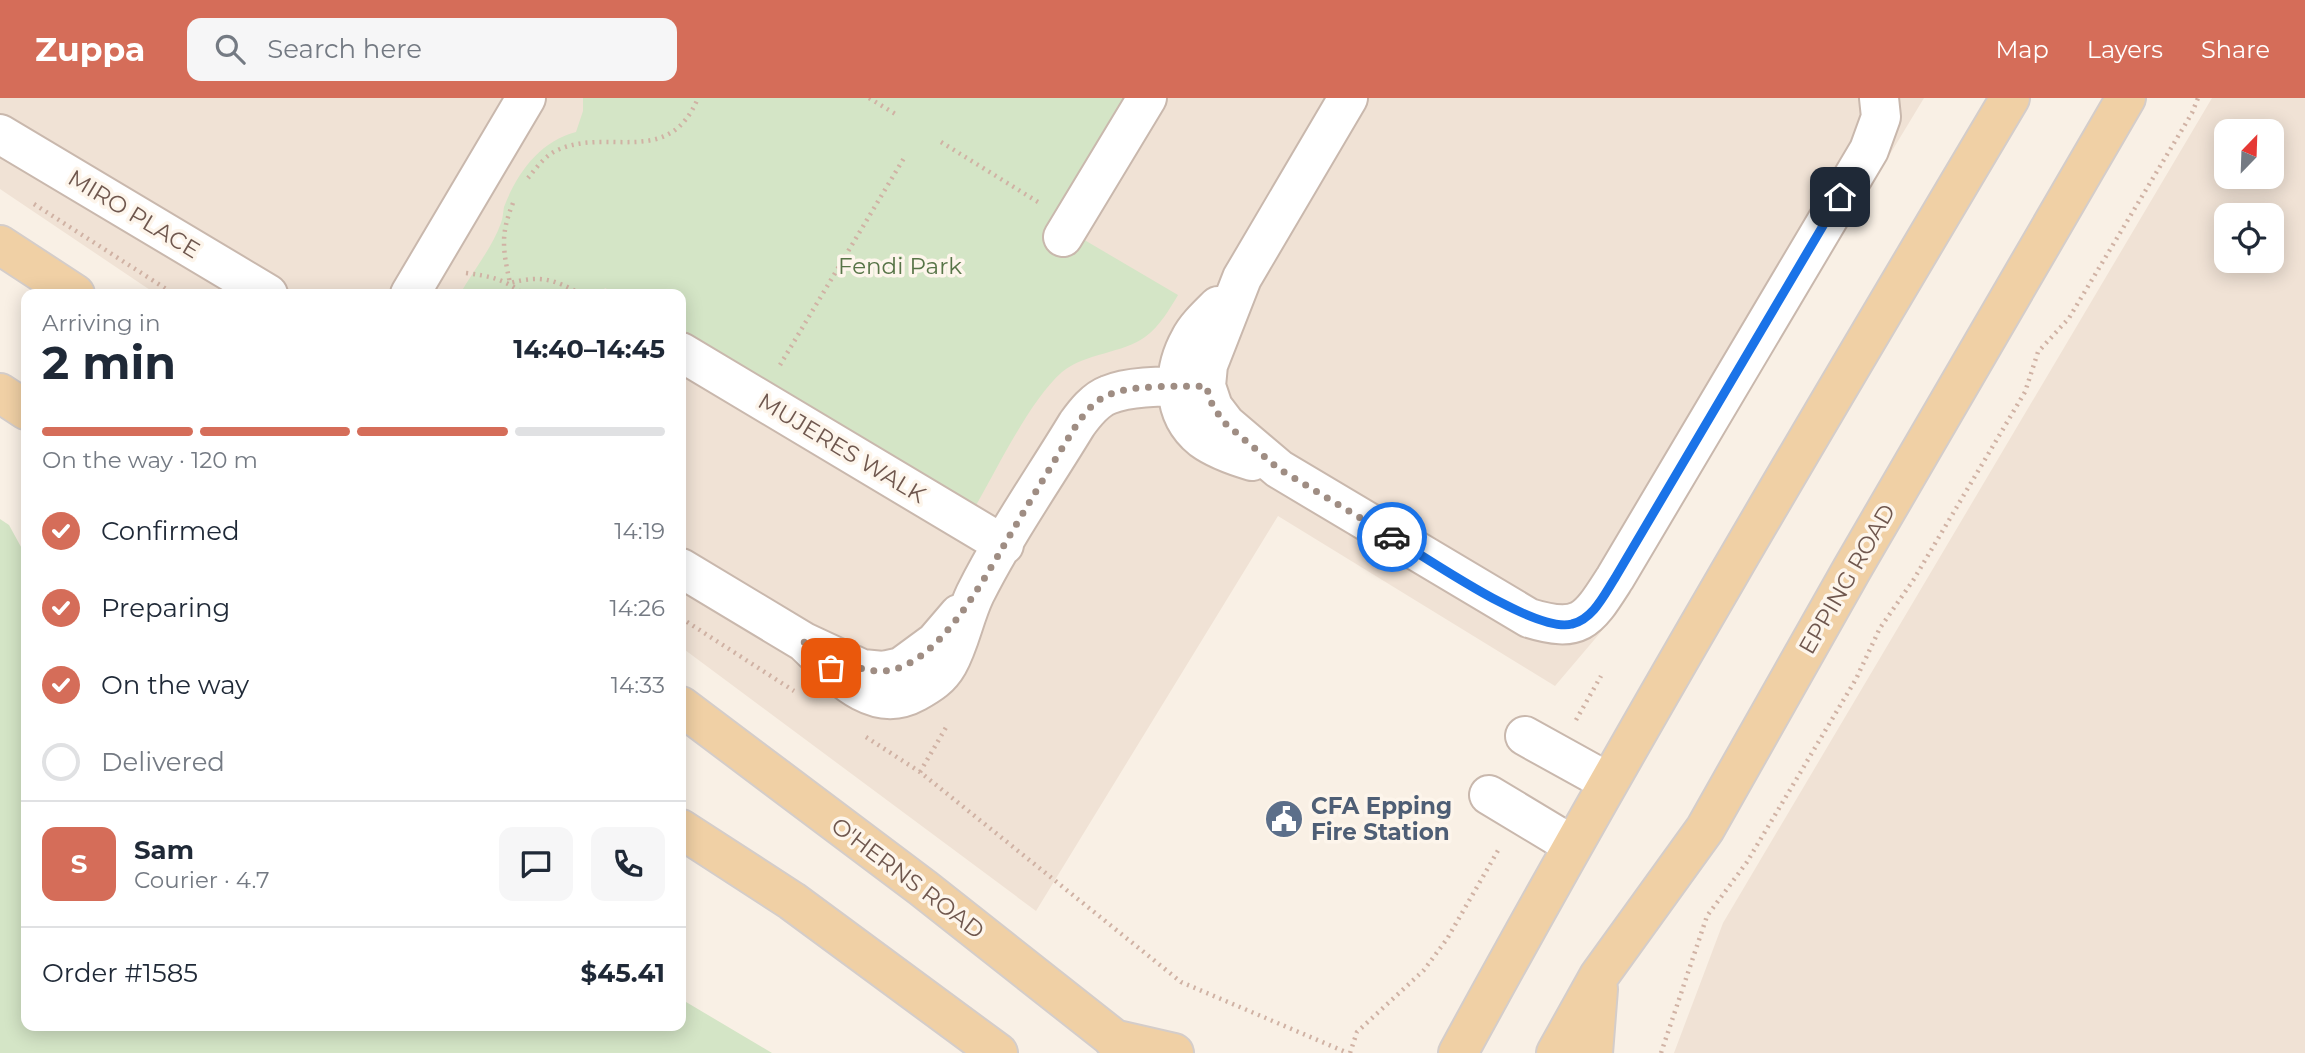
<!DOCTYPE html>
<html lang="en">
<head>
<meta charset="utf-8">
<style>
  :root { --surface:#fff; --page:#f6f6f7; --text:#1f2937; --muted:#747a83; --line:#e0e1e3; --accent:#d56d59 }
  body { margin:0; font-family:Montserrat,sans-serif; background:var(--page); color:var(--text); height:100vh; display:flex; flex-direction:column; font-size:26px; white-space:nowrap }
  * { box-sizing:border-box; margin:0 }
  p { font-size:23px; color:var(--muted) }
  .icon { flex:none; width:38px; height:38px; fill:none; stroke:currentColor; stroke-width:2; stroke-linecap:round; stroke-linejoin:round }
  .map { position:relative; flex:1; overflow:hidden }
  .details { position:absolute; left:21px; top:191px; width:665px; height:742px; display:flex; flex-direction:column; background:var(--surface); border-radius:14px; box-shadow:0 4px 18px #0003 }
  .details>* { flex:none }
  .needle { width:46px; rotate:23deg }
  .tools { position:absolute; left:2214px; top:21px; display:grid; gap:14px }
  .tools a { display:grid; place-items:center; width:70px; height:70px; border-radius:14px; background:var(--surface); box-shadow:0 4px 18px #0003; font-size:35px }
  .pin { position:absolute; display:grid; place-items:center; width:60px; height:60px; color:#fff; margin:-30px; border-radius:14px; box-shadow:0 4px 10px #0006 }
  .courier { position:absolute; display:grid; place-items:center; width:70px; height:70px; margin:-35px; border:5px solid #1a73e8; border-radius:50%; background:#fff; color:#222; box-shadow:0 2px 9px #0007 }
  .head em { font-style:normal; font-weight:700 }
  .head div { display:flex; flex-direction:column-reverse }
  .head { display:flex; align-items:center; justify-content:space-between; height:119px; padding:0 21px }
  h1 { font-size:46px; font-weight:700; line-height:52px }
  .bar { display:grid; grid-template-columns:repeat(4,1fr); gap:10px 7px; align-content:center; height:84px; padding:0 21px }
  .bar i { height:9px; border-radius:5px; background:var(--line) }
  .bar .current { background:var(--accent) }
  .bar p { grid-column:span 4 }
  .line { display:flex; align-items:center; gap:18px; padding:0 21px; border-top:2px solid var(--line) }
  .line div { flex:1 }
  .round { display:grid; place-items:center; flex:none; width:74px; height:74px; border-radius:14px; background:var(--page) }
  ol { padding:0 21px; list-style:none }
  li { display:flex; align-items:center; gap:21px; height:77px }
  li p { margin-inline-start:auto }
  li .icon { padding:7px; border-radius:50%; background:var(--accent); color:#fff; stroke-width:4 }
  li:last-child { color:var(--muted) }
  li i { width:38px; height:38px; border:4px solid var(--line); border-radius:50% }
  header { display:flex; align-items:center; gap:42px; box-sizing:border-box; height:98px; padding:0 35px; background:var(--accent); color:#fff }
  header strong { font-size:33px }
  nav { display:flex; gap:38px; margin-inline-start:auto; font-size:24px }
  .search { width:490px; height:63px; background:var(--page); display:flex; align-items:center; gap:18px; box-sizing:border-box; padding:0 24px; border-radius:14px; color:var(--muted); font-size:26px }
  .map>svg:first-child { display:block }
  .residential { fill:#f0e2d5; fill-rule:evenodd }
  .green { fill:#d4e5c6 }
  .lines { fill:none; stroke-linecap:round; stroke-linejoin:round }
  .minor-casing { stroke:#c9b8ad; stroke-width:42 }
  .major-casing { stroke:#d4cdca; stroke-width:42 }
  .path { stroke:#d0b2a4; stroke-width:4.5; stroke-dasharray:2 5; stroke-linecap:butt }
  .minor { stroke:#fff; stroke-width:38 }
  .major { stroke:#f0d0a5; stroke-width:38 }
  .done { stroke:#9f8d83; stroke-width:7; stroke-dasharray:0 12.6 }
  .route { stroke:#1a73e8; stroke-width:9 }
  .labels { text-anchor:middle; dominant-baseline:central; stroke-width:7; stroke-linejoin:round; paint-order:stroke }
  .street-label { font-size:23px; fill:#6f574e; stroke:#fdf5eb }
  .park-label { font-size:23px; fill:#577447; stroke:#fdf5eb }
  .service-label { font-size:23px; font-weight:bold; fill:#4e5e75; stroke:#fdf5eb; text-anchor:start }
</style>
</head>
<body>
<header>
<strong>Zuppa</strong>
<div class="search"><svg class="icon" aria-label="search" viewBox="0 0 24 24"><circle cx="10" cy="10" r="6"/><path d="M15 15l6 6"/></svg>Search here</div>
<nav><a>Map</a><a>Layers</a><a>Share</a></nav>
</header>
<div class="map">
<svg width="2305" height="955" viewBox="0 0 2305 955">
  <rect width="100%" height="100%" fill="#f9f0e5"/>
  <!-- residential -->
  <path class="residential" d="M0,0H1924L1600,535L1555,588L1278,418L1036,813L681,549V196H156L0,91Z
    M2212,0H2305V955H1674L1723,825ZM2226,33H2272V79H2226ZM2226,117H2272V163H2226Z"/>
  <!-- green -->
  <path class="green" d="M583,0H1140L1064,130L1178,197C1169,212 1160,228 1145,239C1124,255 1085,255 1062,274C1030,302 997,371 975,409L681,234V196H616L605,190L601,196H460C473,173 492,150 501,125C503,120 503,114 504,109C517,75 540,43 576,34L583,13Z
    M0,421L9,427L26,458V928H681V901L772,955H0Z"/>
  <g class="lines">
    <defs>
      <path id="minor" d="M1348,0L1242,180L1208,267L1206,288L1213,309L1226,326L1279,371L1529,520C1581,536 1588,522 1615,480L1869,52L1881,19L1879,0
        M0,36L268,196
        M1063,139L1147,0
        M410,196L526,0
        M1218,208C1208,218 1196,229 1190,241C1172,273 1171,316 1202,341C1217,352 1235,358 1252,363
        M681,254L1004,447
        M681,470L804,544L862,571L883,573L901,569L935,544L959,516
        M804,544C834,572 871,619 916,594C930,586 940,580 948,566C960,545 964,519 975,496C1004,438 1043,382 1077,326C1085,315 1095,302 1108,297C1134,286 1178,289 1206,288
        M1525,638L1608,684
        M1489,697L1572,747"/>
      <path id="major" d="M0,147L75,196
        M0,295L26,312
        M681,608L923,790L1132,955
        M681,731L792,803L998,955
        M1113,941L1174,955
        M1458,955C1634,632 1822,316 2010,0
        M1556,955L1599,878L1705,731L1852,471L2126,0
        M1593,955L1598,891"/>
    </defs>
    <!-- minor casing -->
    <use href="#minor" class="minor-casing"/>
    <!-- major casing -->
    <use href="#major" class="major-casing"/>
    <!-- path -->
    <path class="path" d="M869,0L897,17
      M941,44L1038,104
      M528,80C537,69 546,56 560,51C610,30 669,70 698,0
      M513,105C500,137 503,152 510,185C541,177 553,181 581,196
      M34,106L174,196
      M466,175C489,178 505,181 523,196
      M780,267L904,60
      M681,520L794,593
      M1576,622L1601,578
      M866,639L920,674L1181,884L1348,955
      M920,674L948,626
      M1350,955L1357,934L1424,872L1447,841L1500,749
      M1661,955L1707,818L1747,764L1856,581L1880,530L1914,481L2025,294L2038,254L2069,220L2192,15L2198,0"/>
    <!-- minor -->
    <use href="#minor" class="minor"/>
    <!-- major -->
    <use href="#major" class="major"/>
  </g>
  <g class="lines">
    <!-- done -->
    <path class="done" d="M831,570L804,544C828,555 856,575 884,573C941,569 989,471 1016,427C1036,393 1056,360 1077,326C1085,315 1095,302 1108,297C1134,286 1178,289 1206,288L1213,309L1226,326L1279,371L1392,439"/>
    <!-- route -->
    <path class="route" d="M1392,439C1427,460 1536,536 1572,526C1593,521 1604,497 1615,480L1840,99"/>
  </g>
  <!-- icons -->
  <defs>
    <symbol id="civic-disc" viewBox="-11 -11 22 22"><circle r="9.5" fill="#5c6f8a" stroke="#fdf5eb"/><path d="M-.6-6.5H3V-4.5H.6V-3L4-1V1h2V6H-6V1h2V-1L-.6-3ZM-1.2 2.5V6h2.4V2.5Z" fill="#fff"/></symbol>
  </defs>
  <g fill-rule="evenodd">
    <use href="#civic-disc" x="1262" y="699" width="44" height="44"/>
  </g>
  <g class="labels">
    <!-- street labels -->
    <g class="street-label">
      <text transform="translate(134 116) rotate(31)">MIRO PLACE</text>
      <text transform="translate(842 350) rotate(31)">MUJERES WALK</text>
      <text transform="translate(1847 481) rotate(-60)">EPPING ROAD</text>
      <text transform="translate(908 780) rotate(37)">O'HERNS ROAD</text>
    </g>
    <!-- park labels -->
    <g class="park-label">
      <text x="900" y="168">Fendi Park</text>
    </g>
    <!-- service labels -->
    <g class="service-label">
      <text x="1311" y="708">CFA Epping<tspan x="1311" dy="26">Fire Station</tspan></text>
    </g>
  </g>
</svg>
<div class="tools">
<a><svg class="needle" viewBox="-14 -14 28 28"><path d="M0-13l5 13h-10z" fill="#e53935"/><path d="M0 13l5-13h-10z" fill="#747a83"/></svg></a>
<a><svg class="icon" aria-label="locate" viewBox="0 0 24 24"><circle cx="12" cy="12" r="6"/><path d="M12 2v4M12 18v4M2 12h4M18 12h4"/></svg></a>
</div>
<div class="pin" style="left:831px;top:570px;background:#ea580c"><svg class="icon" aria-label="bag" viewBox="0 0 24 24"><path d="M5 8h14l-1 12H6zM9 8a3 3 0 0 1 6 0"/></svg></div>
<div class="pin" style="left:1840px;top:99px;background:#1f2937"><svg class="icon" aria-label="home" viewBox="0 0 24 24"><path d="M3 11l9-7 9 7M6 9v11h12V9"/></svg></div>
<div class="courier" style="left:1392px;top:439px"><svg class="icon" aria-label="car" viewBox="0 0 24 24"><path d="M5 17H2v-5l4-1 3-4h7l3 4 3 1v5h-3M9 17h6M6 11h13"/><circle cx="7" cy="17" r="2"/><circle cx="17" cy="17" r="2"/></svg></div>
<section class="details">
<div class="head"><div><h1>2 min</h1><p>Arriving in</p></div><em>14:40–14:45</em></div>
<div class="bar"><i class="current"></i><i class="current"></i><i class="current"></i><i></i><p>On the way · 120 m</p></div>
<ol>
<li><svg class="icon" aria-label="check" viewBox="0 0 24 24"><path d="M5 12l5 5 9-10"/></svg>Confirmed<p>14:19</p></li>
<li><svg class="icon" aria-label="check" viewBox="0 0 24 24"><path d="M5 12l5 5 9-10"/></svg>Preparing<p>14:26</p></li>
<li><svg class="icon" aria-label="check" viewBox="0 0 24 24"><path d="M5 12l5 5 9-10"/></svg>On the way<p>14:33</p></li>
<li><i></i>Delivered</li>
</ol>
<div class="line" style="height:126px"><b class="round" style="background:var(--accent);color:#fff">S</b><div><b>Sam</b><p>Courier · 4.7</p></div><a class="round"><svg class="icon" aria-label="chat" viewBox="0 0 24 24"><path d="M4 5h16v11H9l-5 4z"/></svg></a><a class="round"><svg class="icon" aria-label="phone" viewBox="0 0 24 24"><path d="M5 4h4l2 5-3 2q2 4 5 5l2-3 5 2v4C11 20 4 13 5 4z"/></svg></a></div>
<div class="line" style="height:91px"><div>Order #1585</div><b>$45.41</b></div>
</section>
</div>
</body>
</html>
